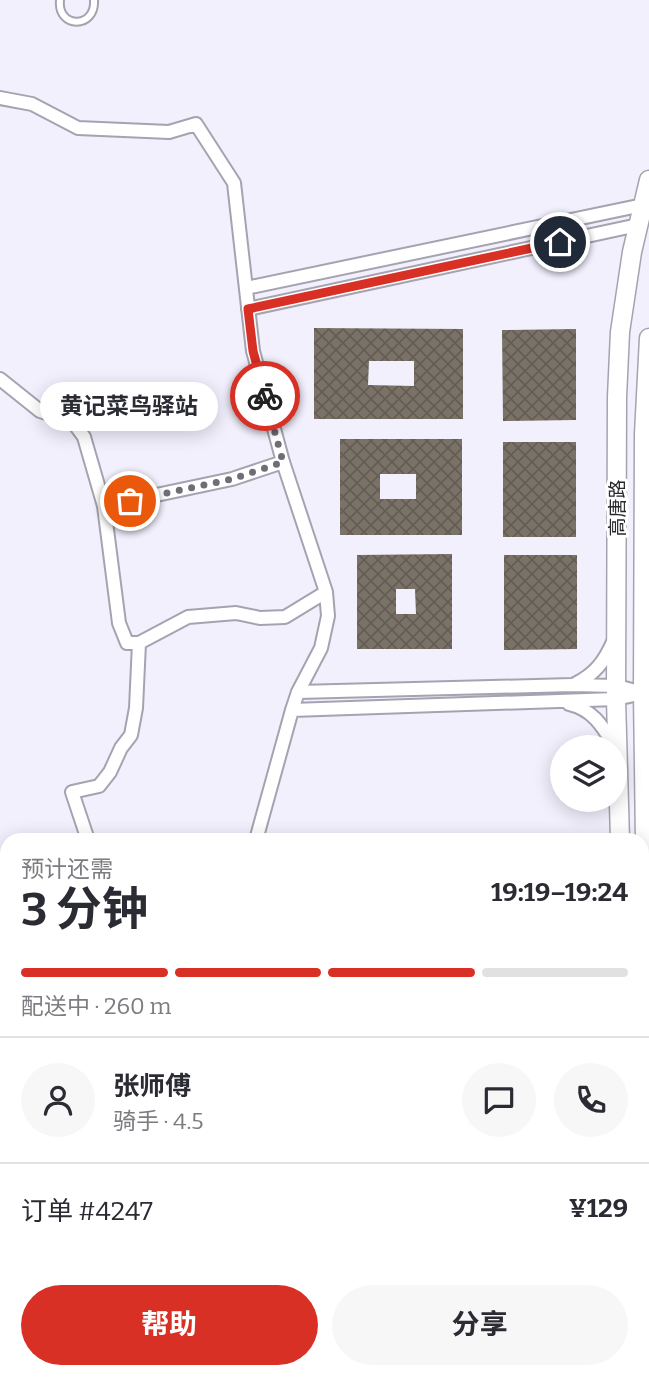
<!DOCTYPE html>
<html lang="zh">
<head>
<meta charset="utf-8">
<style>
  :root { --surface:#fff; --page:#f7f7f7; --text:#2b2b33; --muted:#7c7c81; --line:#e1e1e2; --accent:#d93025 }
  body { margin:0; font-family:Bitter,"Noto Sans SC",serif; background:var(--page); color:var(--text); height:100vh; display:flex; flex-direction:column; font-size:26px; white-space:nowrap }
  * { box-sizing:border-box; margin:0 }
  p { font-size:23px; color:var(--muted) }
  .icon { flex:none; width:38px; height:38px; fill:none; stroke:currentColor; stroke-width:2; stroke-linecap:round; stroke-linejoin:round }
  .map { position:relative; flex:1; overflow:hidden }
  .details { position:absolute; left:0px; top:833px; width:649px; height:546px; display:flex; flex-direction:column; background:var(--surface); border-radius:21px 21px 0 0; box-shadow:0 4px 18px #0003 }
  .details>* { flex:none }
  .tools { position:absolute; left:550px; top:735px; display:grid; gap:14px }
  .tools a { display:grid; place-items:center; width:77px; height:77px; border-radius:50%; background:var(--surface); box-shadow:0 4px 18px #0003; font-size:35px }
  .pin { position:absolute; display:grid; place-items:center; width:60px; height:60px; color:#fff; margin:-30px; border:4px solid #fff; border-radius:50%; box-shadow:0 2px 7px #0007 }
  .courier { position:absolute; display:grid; place-items:center; width:70px; height:70px; margin:-35px; border:5px solid #d93025; border-radius:50%; background:#fff; color:#222; box-shadow:0 2px 9px #0007 }
  .bubble { position:absolute; height:49px; border-radius:24px; background:var(--surface); box-shadow:0 4px 18px #0003; font-size:23px; font-weight:700; line-height:49px; text-align:center }
  .summary em { font-style:normal; font-weight:700 }
  .summary div { display:flex; flex-direction:column-reverse }
  .summary { display:flex; align-items:center; justify-content:space-between; height:119px; padding:0 21px }
  h1 { font-size:46px; font-weight:700; line-height:52px }
  .bar { display:grid; grid-template-columns:repeat(4,1fr); gap:10px 7px; align-content:center; height:84px; padding:0 21px }
  .bar i { height:9px; border-radius:5px; background:var(--line) }
  .bar .selected { background:var(--accent) }
  .bar p { grid-column:span 4 }
  .line { display:flex; align-items:center; gap:18px; padding:0 21px; border-top:2px solid var(--line) }
  .line div { flex:1 }
  .round { display:grid; place-items:center; flex:none; width:74px; height:74px; border-radius:37px; background:var(--page) }
  .cta { display:flex; gap:14px; margin-top:auto; padding:14px 21px }
  .cta a { flex:1; height:80px; border-radius:42px; background:var(--accent); color:#fff; font-size:28px; font-weight:700; line-height:80px; text-align:center }
  .cta a+a { background:var(--page); color:var(--text) }
  .map>svg:first-child { display:block }
  .building { fill:url(#building-cross-hatch); fill-rule:evenodd }
  .lines { fill:none; stroke-linecap:round; stroke-linejoin:round }
  .lane-casing { stroke:#a5a3af; stroke-width:10 }
  .street-casing { stroke:#a5a3af; stroke-width:16 }
  .secondary-casing { stroke:#a5a3af; stroke-width:21 }
  .primary-casing { stroke:#a5a3af; stroke-width:23 }
  .lane { stroke:#fff; stroke-width:6 }
  .street { stroke:#fff; stroke-width:12 }
  .secondary { stroke:#fff; stroke-width:18 }
  .primary { stroke:#fff; stroke-width:19 }
  .done { stroke:#6f6d75; stroke-width:7; stroke-dasharray:0 12.6 }
  .route { stroke:#d93025; stroke-width:9 }
  .labels { text-anchor:middle; dominant-baseline:central; stroke-width:6; stroke-linejoin:round; paint-order:stroke }
  .street-label { font-size:19px; fill:#28272c; stroke:#fff }
</style>
</head>
<body>
<div class="map">
<svg width="649" height="1379" viewBox="0 0 649 1379">
  <defs>
    <pattern id="building-cross-hatch" width="8" height="8" patternUnits="userSpaceOnUse" patternTransform="scale(1.75)"><rect width="8" height="8" fill="#7a7167"/><path d="M0 0l8 8M0 8l8-8" fill="none" stroke="#645d55"/></pattern>
  </defs>
  <rect width="100%" height="100%" fill="#f2f0fd"/>
  <!-- building -->
  <path class="building" d="M314,328L463,329V419H314ZM369,361H414V386L368,385Z
    M576,329V420L503,421L502,330Z
    M340,439H462V535H340ZM380,474H416V499H380Z
    M503,442H576V537H503Z
    M144,476L145,488L130,492L128,481Z
    M452,554V649H357V555ZM396,589H415L416,614H396Z
    M504,555H577V649L504,650Z"/>
  <g class="lines">
    <defs>
      <path id="lane" d="M60,0C57,29 96,29 94,0"/>
      <path id="street" d="M0,98L32,104L78,128L169,132L196,124L234,183L253,351L283,462L326,592L328,616L321,648L298,692L292,710L256,840
        M246,288L643,205
        M248,309L638,225
        M0,379L40,411L73,422L84,437L104,506L119,623L127,643H139L136,708L131,735L121,748L110,772L99,786L72,792L88,840
        M104,506L232,479L283,462
        M139,643L188,617L236,613L260,618L285,617L326,592
        M575,684C595,674 604,662 613,642
        M569,704C595,710 604,729 617,750
        M292,710L616,699L643,693L617,686L572,685L298,692
        M0,867L7,865
        M0,969L7,968
        M0,1186L7,1195
        M200,1372L203,1379"/>
      <path id="secondary" d="M649,338L644,434L643,693L645,842L649,890
        M620,840L616,699L617,397L620,332L632,252L649,180
        M611,1372V1379
        M644,1379L646,1141L649,1119"/>
      <path id="primary" d="M642,933L649,934
        M642,1000H649
        M0,1012L7,1010
        M0,1039L7,1038
        M642,1078L649,1077"/>
    </defs>
    <!-- lane casing -->
    <use href="#lane" class="lane-casing"/>
    <!-- street casing -->
    <use href="#street" class="street-casing"/>
    <!-- secondary casing -->
    <use href="#secondary" class="secondary-casing"/>
    <!-- primary casing -->
    <use href="#primary" class="primary-casing"/>
    <!-- lane -->
    <use href="#lane" class="lane"/>
    <!-- street -->
    <use href="#street" class="street"/>
    <!-- secondary -->
    <use href="#secondary" class="secondary"/>
    <!-- primary -->
    <use href="#primary" class="primary"/>
  </g>
  <g class="lines">
    <!-- done -->
    <path class="done" d="M130,501L232,479L283,462L265,396"/>
    <!-- route -->
    <path class="route" d="M265,396L253,351L248,309L560,242"/>
  </g>
  <g class="labels">
    <!-- street labels -->
    <g class="street-label">
      <text transform="translate(617 508) rotate(-90)">高唐路</text>
    </g>
  </g>
</svg>
<div class="tools">
<a><svg class="icon" aria-label="layers" viewBox="0 0 24 24"><path d="M12 4l9 5-9 5-9-5zM3 14l9 5 9-5"/></svg></a>
</div>
<div class="pin" style="left:130px;top:501px;background:#ea580c"><svg class="icon" aria-label="bag" viewBox="0 0 24 24"><path d="M5 8h14l-1 12H6zM9 8a3 3 0 0 1 6 0"/></svg></div>
<div class="pin" style="left:560px;top:242px;background:#1f2937"><svg class="icon" aria-label="home" viewBox="0 0 24 24"><path d="M3 11l9-7 9 7M6 9v11h12V9"/></svg></div>
<div class="courier" style="left:265px;top:396px"><svg class="icon" aria-label="bike" viewBox="0 0 24 24"><circle cx="6" cy="16" r="4"/><circle cx="18" cy="16" r="4"/><path d="M6 16l4-8h5l3 8M10 8l3 8H6M13 5h3"/></svg></div>
<div class="bubble" style="left:40px;top:382px;width:178px">黄记菜鸟驿站</div>
<section class="details">
<div class="summary"><div><h1>3 分钟</h1><p>预计还需</p></div><em>19:19–19:24</em></div>
<div class="bar"><i class="selected"></i><i class="selected"></i><i class="selected"></i><i></i><p>配送中 · 260 m</p></div>
<div class="line" style="height:126px"><a class="round"><svg class="icon" aria-label="person" viewBox="0 0 24 24"><circle cx="12" cy="8" r="4"/><path d="M4 21q1-7 8-7t8 7"/></svg></a><div><b>张师傅</b><p>骑手 · 4.5</p></div><a class="round"><svg class="icon" aria-label="chat" viewBox="0 0 24 24"><path d="M4 5h16v11H9l-5 4z"/></svg></a><a class="round"><svg class="icon" aria-label="phone" viewBox="0 0 24 24"><path d="M5 4h4l2 5-3 2q2 4 5 5l2-3 5 2v4C11 20 4 13 5 4z"/></svg></a></div>
<div class="line" style="height:91px"><div>订单 #4247</div><b>¥129</b></div>
<div class="cta"><a>帮助</a><a>分享</a></div>
</section>
</div>
</body>
</html>
